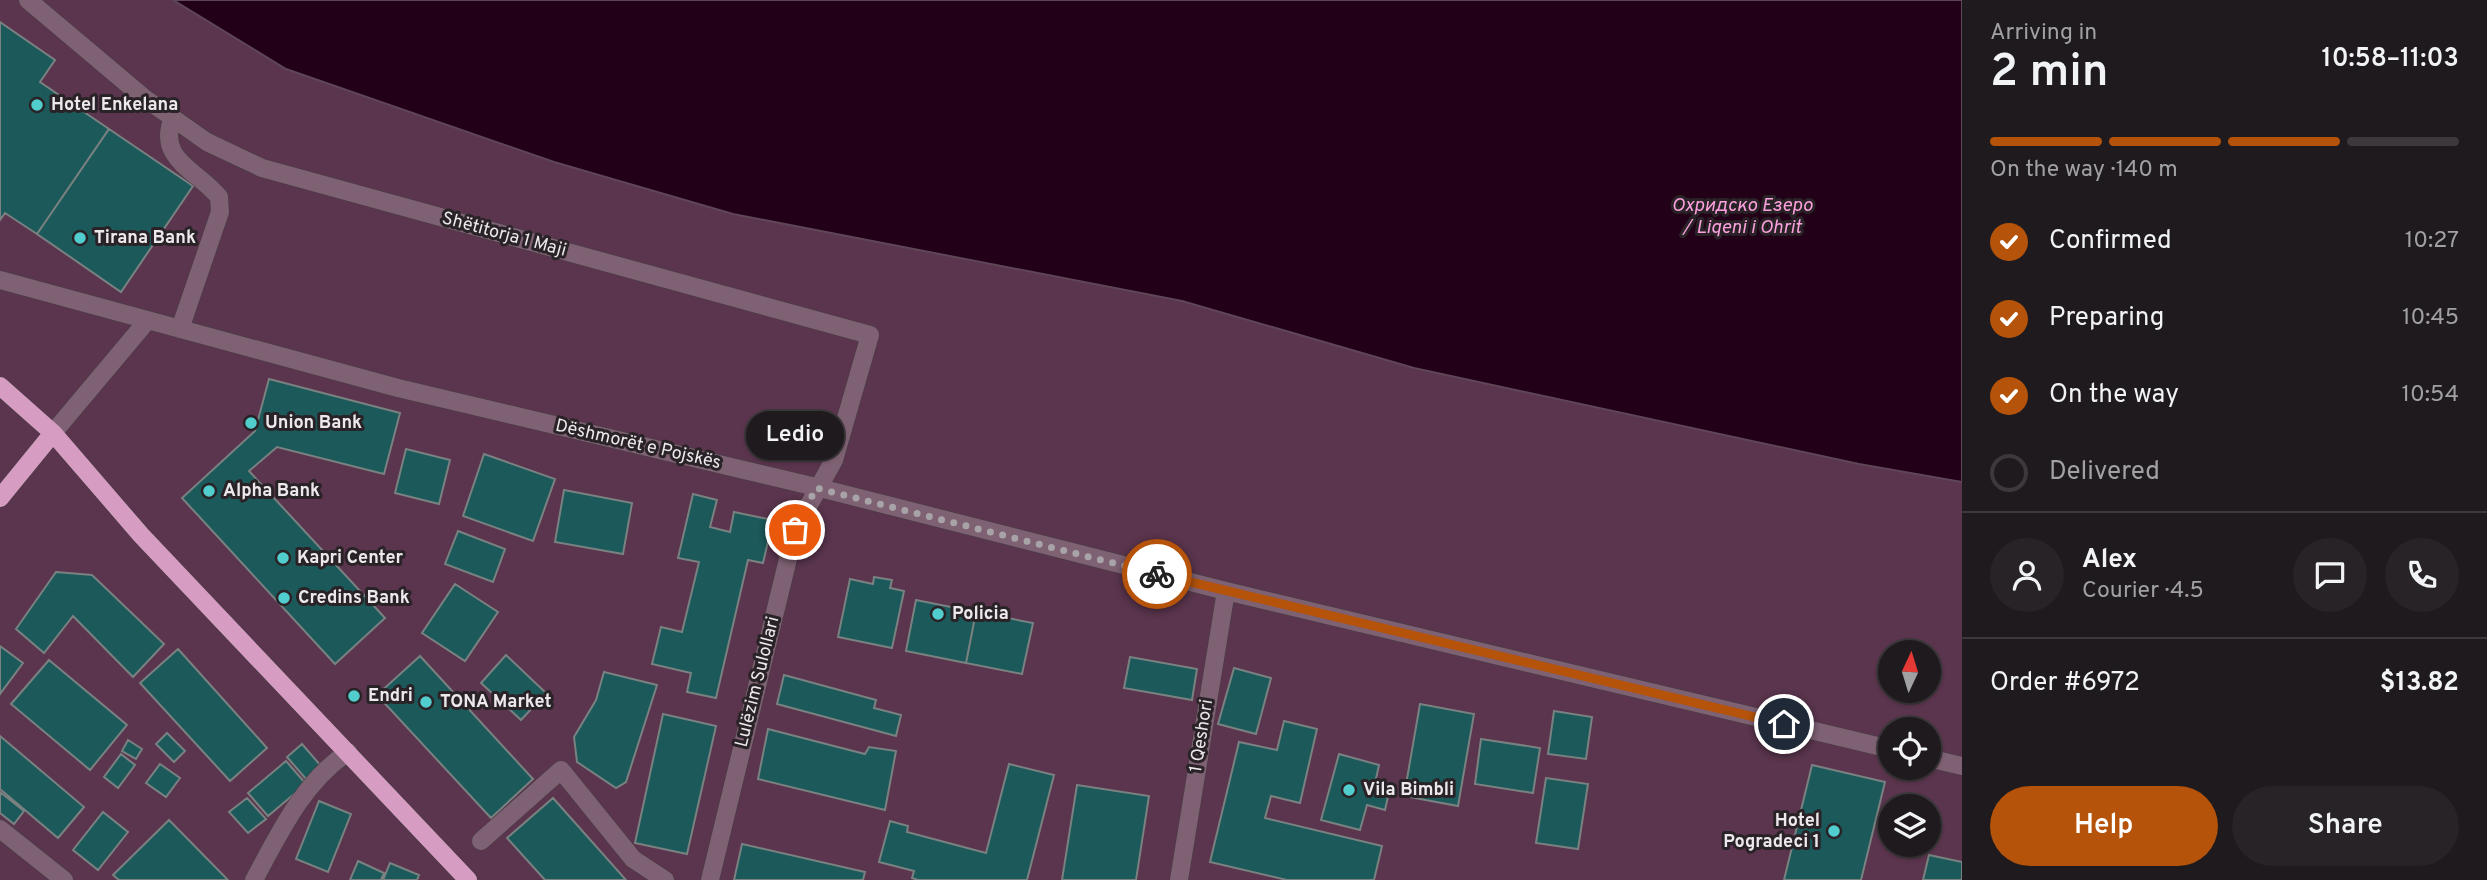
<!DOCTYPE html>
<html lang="en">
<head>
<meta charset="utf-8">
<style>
  :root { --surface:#1f1a1d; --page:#272326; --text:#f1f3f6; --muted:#a1a1a4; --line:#3c383b; --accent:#b45309 }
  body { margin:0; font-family:Overpass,sans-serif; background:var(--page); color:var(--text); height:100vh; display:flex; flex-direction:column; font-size:26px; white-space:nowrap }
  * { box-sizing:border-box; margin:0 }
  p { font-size:23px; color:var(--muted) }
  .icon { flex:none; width:38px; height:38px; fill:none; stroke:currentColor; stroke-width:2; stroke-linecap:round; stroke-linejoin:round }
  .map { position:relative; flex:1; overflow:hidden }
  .sheet { display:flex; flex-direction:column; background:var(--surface); width:525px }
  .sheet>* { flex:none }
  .needle { width:46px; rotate:4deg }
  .tools { position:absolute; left:1878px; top:640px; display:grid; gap:14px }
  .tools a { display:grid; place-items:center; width:63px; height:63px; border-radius:50%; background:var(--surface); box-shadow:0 2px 5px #0004,0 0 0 2px var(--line); font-size:35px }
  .pin { position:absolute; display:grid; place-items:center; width:60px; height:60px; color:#fff; margin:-30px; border:4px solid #fff; border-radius:50%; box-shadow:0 2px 7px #0007 }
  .courier { position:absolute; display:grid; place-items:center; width:70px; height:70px; margin:-35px; border:5px solid #b45309; border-radius:50%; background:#fff; color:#222; box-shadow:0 2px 9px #0007 }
  .bubble { position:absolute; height:49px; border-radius:24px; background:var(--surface); box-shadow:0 2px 5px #0004,0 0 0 2px var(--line); font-size:23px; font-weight:600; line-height:49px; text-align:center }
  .overview em { font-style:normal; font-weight:600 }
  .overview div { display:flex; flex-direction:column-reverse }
  .overview { display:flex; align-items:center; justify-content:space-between; height:119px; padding:0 28px }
  h1 { font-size:46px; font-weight:600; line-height:52px }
  .bar { display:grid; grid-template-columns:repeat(4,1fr); gap:10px 7px; align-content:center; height:84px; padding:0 28px }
  .bar i { height:9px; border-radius:5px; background:var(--line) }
  .bar .current { background:var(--accent) }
  .bar p { grid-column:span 4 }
  .line { display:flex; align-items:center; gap:18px; padding:0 28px; border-top:2px solid var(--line) }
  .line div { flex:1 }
  .round { display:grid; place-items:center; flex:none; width:74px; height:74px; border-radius:37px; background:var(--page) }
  ol { padding:0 28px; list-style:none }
  li { display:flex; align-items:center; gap:21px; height:77px }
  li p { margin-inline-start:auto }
  li .icon { padding:7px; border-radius:50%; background:var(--accent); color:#fff; stroke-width:4 }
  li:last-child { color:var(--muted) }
  li i { width:38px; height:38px; border:4px solid var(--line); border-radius:50% }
  .action { display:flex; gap:14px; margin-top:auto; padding:14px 28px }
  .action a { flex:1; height:80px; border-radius:42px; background:var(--accent); color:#fff; font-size:28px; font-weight:600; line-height:80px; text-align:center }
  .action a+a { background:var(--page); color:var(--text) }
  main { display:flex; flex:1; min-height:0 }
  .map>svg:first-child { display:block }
  .green { fill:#5a354d; fill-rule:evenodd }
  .water { fill:#220018; stroke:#5f4657; stroke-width:2 }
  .building { fill:#1c595a; stroke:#798181; stroke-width:2 }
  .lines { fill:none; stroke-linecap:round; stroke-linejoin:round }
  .minor-casing { stroke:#443f42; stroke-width:19 }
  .major-casing { stroke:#443f42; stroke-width:19 }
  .minor { stroke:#7e6173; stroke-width:18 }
  .major { stroke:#d79cc2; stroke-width:18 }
  .done { stroke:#a8a3a6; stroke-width:7; stroke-dasharray:0 12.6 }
  .route { stroke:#b45309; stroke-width:9 }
  .poi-dot { fill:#52cdce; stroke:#292327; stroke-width:2.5 }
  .labels { text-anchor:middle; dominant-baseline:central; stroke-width:6; stroke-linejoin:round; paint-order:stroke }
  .poi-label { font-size:18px; font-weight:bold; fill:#ece8eb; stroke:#292327; text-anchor:start }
  .street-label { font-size:18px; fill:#ece8eb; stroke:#292327 }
  .water-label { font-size:19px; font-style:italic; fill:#fda1de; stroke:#292327 }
</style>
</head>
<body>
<main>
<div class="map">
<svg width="1962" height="880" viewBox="0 0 1962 880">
  <rect width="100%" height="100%" fill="#292327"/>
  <!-- green -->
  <path class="green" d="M0,0H1962V880H0ZM1890,653H1928V691H1890ZM1890,730H1928V768H1890ZM1890,807H1928V845H1890Z"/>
  <!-- water -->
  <path class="water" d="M173,0H1962V482L1859,464L1414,368L1182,301L733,214L554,162L286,69Z"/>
  <!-- building -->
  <path class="building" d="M0,22L55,60L40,82L109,129L37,234L5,213L0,220Z
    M109,129L193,186L121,292L37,234Z
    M269,379L400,413L384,474L277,447L249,471L385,618L335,664L182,498L255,431Z
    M406,449L450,460L439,504L395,493Z
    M484,454L555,479L533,541L463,516Z
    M564,490L632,503L623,554L555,542Z
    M693,494L717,500L710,527L730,532L734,512L773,520L763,563L748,560L716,698L687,692L691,673L652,664L661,627L682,632L699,562L678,558Z
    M458,531L505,549L493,582L445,564Z
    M56,572L92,575L164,644L133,677L73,616L44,653L16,629Z
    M874,577L892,580L890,588L904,591L892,648L838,637L850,579L873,584Z
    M455,584L498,612L465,661L422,633Z
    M916,600L976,612L966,663L906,651Z
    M976,612L1033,623L1022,674L966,663Z
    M0,646L23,663L0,694Z
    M178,649L267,748L230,781L140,683Z
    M506,655L546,693L521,720L481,683Z
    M420,656L533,779L491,818L377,695Z
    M1130,657L1197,669L1192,700L1124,688Z
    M49,660L127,725L90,770L11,704Z
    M1234,668L1271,678L1256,734L1218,724Z
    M604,672L657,685L626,782L616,788L577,762L574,737L596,700Z
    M784,675L876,700L874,708L901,715L896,736L777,704Z
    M1420,704L1474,714L1458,806L1404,796Z
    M1554,711L1592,717L1586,759L1548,754Z
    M663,714L716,726L687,854L635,843Z
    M1284,721L1317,729L1300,803L1271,796L1265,818L1382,846L1374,880H1287L1210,862L1239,742L1277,750Z
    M768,729L865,754L869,747L896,751L885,810L758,779Z
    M167,733L185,751L174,762L156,744Z
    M0,736L84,807L58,838L0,789Z
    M1481,739L1540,748L1533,793L1475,784Z
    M128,740L142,749L136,759L122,751Z
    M302,744L321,766L306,779L287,757Z
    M121,754L135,765L118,788L104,777Z
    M1339,754L1379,765L1374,788L1389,792L1385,810L1367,805L1360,830L1321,820Z
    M286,761L306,784L268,816L248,793Z
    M160,764L180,778L166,797L146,783Z
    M1009,764L1054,775L1027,880H918L912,878L914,871L879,862L890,821L908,826L907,832L986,853Z
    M1812,765L1885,782L1861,880H1784Z
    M1546,778L1588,784L1578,849L1536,843Z
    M1077,785L1149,796L1136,880H1062Z
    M0,792L24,811L14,824L0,813Z
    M247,798L266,819L248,833L229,812Z
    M553,798L626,880H545L507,838Z
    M319,801L351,814L328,872L296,859Z
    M103,812L128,832L98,870L73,850Z
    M169,820L228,880H119L113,875Z
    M742,844L865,872L863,880H734Z
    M1929,855L1962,862V880H1923Z
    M358,861L384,873L381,880H350Z
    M390,863L419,875L417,880H383Z"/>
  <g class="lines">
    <defs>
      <path id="minor" d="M28,0L143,97L207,142L262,168L870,335L834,460L795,530L710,880
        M173,118C156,159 197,170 219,197L220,212L180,329
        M0,280L398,388L816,487L1226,591L1890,749
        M53,433L147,321
        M1928,758L1962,766
        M0,829L64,880
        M481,841L561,770L633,859L665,880
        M254,880C279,834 303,782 348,752
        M1179,880L1226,591"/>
      <path id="major" d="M0,386L53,433L141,535L468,880
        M0,498L53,433"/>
    </defs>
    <!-- minor casing -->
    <use href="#minor" class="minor-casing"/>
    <!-- major casing -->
    <use href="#major" class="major-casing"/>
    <!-- minor -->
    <use href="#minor" class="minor"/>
    <!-- major -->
    <use href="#major" class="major"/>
  </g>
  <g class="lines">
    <!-- done -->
    <path class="done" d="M795,530L816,488L1157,574"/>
    <!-- route -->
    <path class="route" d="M1157,574L1784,724"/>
  </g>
  <!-- markers -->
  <g class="poi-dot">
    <circle cx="37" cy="105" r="7"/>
    <circle cx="80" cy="238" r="7"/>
    <circle cx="251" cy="423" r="7"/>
    <circle cx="209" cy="491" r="7"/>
    <circle cx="283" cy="558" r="7"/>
    <circle cx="284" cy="598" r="7"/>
    <circle cx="938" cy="614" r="7"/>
    <circle cx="354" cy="696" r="7"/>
    <circle cx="426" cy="702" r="7"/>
    <circle cx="1349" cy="790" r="7"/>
    <circle cx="1834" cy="831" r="7"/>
  </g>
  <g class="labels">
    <!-- poi labels -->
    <g class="poi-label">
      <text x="51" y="105">Hotel Enkelana</text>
      <text x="94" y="238">Tirana Bank</text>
      <text x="265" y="423">Union Bank</text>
      <text x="223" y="491">Alpha Bank</text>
      <text x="297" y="558">Kapri Center</text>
      <text x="298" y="598">Credins Bank</text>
      <text x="952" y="614">Policia</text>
      <text x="368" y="696">Endri</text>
      <text x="440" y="702">TONA Market</text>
      <text x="1363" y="790">Vila Bimbli</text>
      <text x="1820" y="821" text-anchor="end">Hotel<tspan x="1820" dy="21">Pogradeci 1</tspan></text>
    </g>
    <!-- street labels -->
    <g class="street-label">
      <text transform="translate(504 235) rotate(15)">Shëtitorja 1 Maji</text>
      <text transform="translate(638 445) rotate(13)">Dëshmorët e Pojskës</text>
      <text transform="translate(758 682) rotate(-76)">Lulëzim Sulollari</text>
      <text transform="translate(1202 736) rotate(-81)">1 Qeshori</text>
    </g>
    <!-- water labels -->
    <g class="water-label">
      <text x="1742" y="206">Охридско Езеро<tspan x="1742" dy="22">/ Liqeni i Ohrit</tspan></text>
    </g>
  </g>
</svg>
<div class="tools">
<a><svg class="needle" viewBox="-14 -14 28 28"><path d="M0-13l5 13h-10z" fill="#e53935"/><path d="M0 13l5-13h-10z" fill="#a1a1a4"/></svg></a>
<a><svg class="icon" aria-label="locate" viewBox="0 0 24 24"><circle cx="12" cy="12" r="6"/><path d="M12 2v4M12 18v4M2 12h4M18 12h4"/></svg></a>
<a><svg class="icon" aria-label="layers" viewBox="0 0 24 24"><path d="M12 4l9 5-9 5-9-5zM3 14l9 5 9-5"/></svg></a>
</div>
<div class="pin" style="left:795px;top:530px;background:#ea580c"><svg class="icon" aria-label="bag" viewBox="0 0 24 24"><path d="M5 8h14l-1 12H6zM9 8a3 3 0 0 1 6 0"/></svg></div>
<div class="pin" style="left:1784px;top:724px;background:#1f2937"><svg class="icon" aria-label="home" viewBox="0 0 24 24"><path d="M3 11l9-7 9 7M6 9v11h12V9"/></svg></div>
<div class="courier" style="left:1157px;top:574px"><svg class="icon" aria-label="bike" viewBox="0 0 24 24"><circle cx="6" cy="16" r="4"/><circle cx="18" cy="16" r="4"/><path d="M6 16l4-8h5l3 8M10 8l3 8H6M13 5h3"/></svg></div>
<div class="bubble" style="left:746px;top:411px;width:98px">Ledio</div>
</div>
<section class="sheet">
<div class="overview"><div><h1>2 min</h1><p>Arriving in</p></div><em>10:58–11:03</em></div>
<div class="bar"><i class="current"></i><i class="current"></i><i class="current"></i><i></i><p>On the way · 140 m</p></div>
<ol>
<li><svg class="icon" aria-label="check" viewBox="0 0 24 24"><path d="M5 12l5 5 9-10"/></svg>Confirmed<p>10:27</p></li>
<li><svg class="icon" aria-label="check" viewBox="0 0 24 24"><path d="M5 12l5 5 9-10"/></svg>Preparing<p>10:45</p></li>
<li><svg class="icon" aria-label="check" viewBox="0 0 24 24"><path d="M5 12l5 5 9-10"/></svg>On the way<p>10:54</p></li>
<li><i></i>Delivered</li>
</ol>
<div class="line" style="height:126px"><a class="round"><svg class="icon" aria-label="person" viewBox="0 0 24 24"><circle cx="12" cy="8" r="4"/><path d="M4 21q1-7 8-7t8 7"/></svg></a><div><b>Alex</b><p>Courier · 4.5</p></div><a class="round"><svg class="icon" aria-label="chat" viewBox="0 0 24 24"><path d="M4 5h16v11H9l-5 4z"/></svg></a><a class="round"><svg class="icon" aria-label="phone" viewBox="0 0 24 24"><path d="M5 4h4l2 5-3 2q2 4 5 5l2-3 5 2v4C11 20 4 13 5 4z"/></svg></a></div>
<div class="line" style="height:91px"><div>Order #6972</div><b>$13.82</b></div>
<div class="action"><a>Help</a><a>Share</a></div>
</section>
</main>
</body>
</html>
